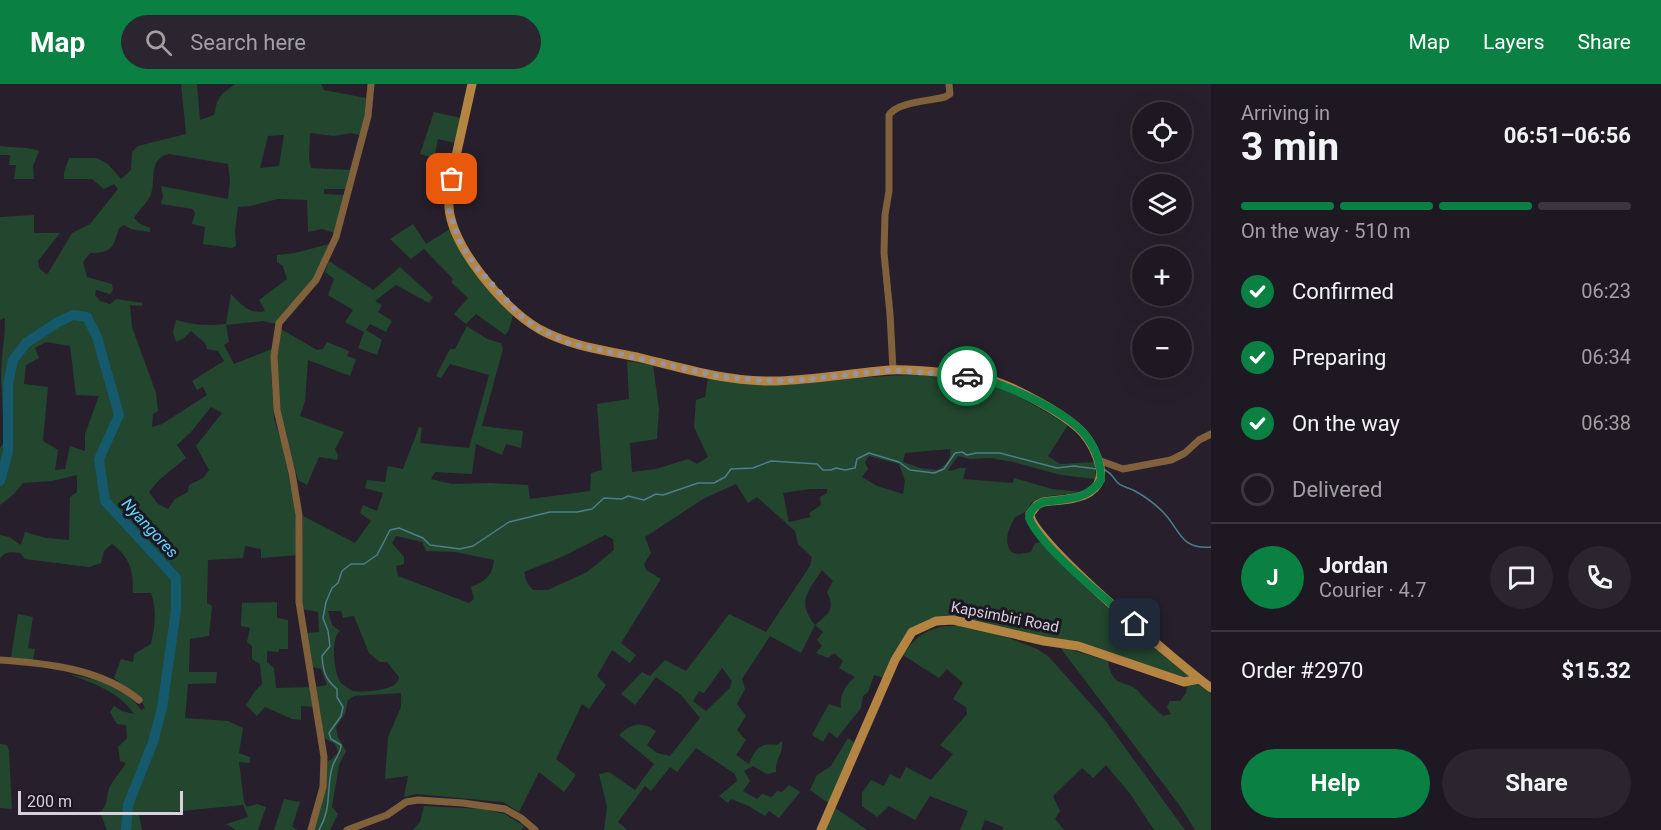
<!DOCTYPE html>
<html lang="en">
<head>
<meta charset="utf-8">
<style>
  :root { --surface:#1d1821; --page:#2a252e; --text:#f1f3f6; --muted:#a0a0a5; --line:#3b373f; --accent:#0b8043 }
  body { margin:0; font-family:Roboto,sans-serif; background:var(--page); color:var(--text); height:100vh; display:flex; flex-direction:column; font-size:22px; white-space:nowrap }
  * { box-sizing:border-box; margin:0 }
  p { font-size:20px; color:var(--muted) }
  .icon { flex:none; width:33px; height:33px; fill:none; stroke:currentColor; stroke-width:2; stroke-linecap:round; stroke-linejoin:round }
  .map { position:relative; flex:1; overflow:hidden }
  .sheet { display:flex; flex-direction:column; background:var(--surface); width:450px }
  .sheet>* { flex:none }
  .tools { position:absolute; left:1132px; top:18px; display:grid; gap:12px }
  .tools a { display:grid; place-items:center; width:60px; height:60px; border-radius:50%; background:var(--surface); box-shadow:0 6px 24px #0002,0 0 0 2px var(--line); font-size:30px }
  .scale { position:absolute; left:18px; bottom:15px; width:165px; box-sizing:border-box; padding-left:6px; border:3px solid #d6d1da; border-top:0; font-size:16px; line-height:21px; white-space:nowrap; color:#d6d1da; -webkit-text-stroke:4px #1d1623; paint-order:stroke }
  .pin { position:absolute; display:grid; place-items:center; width:51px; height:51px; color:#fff; margin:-26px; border-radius:12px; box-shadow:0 3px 9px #0006 }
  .courier { position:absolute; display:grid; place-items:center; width:60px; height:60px; margin:-30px; border:4px solid #0b8043; border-radius:50%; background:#fff; color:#222; box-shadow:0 2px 8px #0007 }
  .head em { font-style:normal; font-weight:700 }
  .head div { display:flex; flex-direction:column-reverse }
  .head { display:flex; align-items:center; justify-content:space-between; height:102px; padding:0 30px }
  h1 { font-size:39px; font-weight:700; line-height:45px }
  .bar { display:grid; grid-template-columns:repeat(4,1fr); gap:9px 6px; align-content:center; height:72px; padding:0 30px }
  .bar i { height:8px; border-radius:4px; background:var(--line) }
  .bar .selected { background:var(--accent) }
  .bar p { grid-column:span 4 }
  .line { display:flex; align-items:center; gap:15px; padding:0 30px; border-top:2px solid var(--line) }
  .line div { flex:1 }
  .round { display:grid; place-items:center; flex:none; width:63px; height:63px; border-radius:32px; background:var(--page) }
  ol { padding:0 30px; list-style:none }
  li { display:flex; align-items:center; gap:18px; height:66px }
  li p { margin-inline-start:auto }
  li .icon { padding:6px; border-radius:50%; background:var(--accent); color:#fff; stroke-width:4 }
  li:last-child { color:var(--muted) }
  li i { width:33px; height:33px; border:3px solid var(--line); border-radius:50% }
  .button { display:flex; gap:12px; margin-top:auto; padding:12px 30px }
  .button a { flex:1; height:69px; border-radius:36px; background:var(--accent); color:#fff; font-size:24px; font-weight:700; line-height:69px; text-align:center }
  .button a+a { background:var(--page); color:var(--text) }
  header { display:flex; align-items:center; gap:36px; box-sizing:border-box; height:84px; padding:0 30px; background:var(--accent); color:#fff }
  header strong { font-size:28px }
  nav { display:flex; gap:33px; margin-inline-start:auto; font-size:21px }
  .search { width:420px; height:54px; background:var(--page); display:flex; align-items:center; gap:15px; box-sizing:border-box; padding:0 21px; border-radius:33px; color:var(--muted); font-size:22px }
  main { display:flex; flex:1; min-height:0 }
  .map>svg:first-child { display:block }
  .green { fill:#23462e; fill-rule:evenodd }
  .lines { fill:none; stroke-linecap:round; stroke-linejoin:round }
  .stream { stroke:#4e7d8d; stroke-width:1.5 }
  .river { stroke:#14596c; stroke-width:10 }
  .street { stroke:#80613b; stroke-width:7 }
  .secondary { stroke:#b48443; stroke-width:9 }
  .done { stroke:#99939d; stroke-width:6; stroke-dasharray:0 10.8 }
  .route { stroke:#0b8043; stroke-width:8 }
  .labels { text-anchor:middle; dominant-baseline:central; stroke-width:6; stroke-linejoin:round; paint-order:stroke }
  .street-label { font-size:15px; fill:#d6d1da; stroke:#1d1623 }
  .water-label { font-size:16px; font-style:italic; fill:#5fd8fe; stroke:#1d1623 }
</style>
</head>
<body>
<header>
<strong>Map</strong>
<div class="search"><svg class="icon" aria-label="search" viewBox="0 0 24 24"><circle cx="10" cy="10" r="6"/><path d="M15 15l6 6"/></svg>Search here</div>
<nav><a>Map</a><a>Layers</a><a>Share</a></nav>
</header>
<main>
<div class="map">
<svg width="1211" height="746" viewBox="0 0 1211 746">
  <rect width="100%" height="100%" fill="#27202c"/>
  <!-- green -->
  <path class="green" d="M181,0H197L200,36L214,31L217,18L222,10L235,0H321L324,6L366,14L365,34L359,51L351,49L334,52L310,49L309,75L311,84L350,86L345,105H324V110L344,111L335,149L322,145L308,148L307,116L278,115L250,122L238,123L235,147L236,162L232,164L203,160L205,143L192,140L195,129L193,125L161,120L163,112L161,102L228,115L230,97L228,80L169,70C148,75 156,95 151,110C148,119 138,126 134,134L140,140L150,144V148L131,145L124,141L119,144C113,164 112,169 90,169L83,178L87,193L112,200L113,206L110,210L96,206L95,211L100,217L110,220L116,215L143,219L142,222L130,221L132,243L156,309L158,327L153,330L152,343L162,340L207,311L203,303L197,306L192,297L224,277L218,267L207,265L205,259L191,247L184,254L176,258L173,248L176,236C193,241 208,242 226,240L231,210C241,220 249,231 265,227L259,216L287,195L283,182L277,178V171L295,169L329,160L317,189L305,207L276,240L263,237L226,241L229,258L224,261L234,280L272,265L271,287L274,335L283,363L295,425L298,471L261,474V465L245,462L243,474L208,476L207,519L212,522L209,552L190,555L189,588H217L216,599L188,600L185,634L228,637L243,644L239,669L250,673V679L239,678L244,718L247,723L257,720L266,723L258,746H236L226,740L248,733L243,721L139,731L142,746H107L100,728C108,721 106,715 109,705C112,696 121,688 126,679L120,677L118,663L127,654L126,641L117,640L110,628L114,622L122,627L134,630C120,608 92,599 69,590C98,596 124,601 141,626L145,624L140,614L114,594L121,575L133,578L134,570L151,560C155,542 157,526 151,509H133C133,487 131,474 112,460L104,467L101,479L89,483L25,475L20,469C12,468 4,467 0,475V451L9,453L21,461L25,448L46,454L69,456L70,413L77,408V391L52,397L23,399L14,410L0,421V364L3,360C4,338 2,316 1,294C1,274 5,254 5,234L0,236V133L34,131V149H60L38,177L39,184L47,191L72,149L90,140L118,105L114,100L104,105L92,95H64C63,88 67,81 69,74H97L108,80L121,95L131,86L132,68L138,62L186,50ZM284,51L279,82L260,84L268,52ZM46,258L70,262L76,311L99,312L85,350V367L70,362L65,385L55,386L58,366L43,357L48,303L24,300L26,281L39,274L35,264ZM211,323L222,329L196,362L209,386L203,394L189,401L188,408L175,415L168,425L158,420L149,408L159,396L186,374L177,361L191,348Z
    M434,28L461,34L455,59L438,55L434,74L420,70Z
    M0,62C13,64 27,62 39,67L33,82L34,95H14L16,81H9L10,71H0Z
    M413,140L426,160L450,145C467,181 486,202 513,231L509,246L505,251L476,230L466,240L454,230L468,214L451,198L453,195L424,165L411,175L390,155Z
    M329,177L373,206L400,183L433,213L429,219L396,201L375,217L382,221L378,228L392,237L386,248L370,240L366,246L382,256L377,271L358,264L364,248L345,238L353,226L328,211L334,195L325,188Z
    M467,242L487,255L501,259L503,265L482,342L523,347L521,364L506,360L502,371L476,360L472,390L435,388L431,395L452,400L489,399L528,401L530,415L590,407L591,389L602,386L597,320L629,315L627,277L653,281L659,325L657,355L630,359L632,388L656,385L688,375L697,380L708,373L694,343L696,316L705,313L708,294C728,296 751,301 772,301C844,299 915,280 986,300C1016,308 1042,326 1068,341L1048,372L1060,380L1095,378V395L1061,391L1013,378L990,374L970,375L958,372L948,386L950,387L960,384H966L963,395L1013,399L1014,394L1052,405L1081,408C1062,413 1049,408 1031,419L1027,427L1015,433C1009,445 1003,455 1011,468L1018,470L1031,468L1035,459L1042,458L1063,481L1193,595L1189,596L1048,554L952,534L919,541L884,594L874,591L868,608L863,612L861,624L837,654L829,648L823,658L812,651L829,620L841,624C839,612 846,600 855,593L839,584L843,577L834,569L828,574L816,569L822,562L817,556L823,548L815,541L801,569L770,552L742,595L745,605L737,620L746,632L737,646L746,656L736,671L749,680C756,664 759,659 777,661L782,657C783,672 775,674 776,688L767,690L753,682L744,687L750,697L743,707L757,715L762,710L772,713L777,707L782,708L789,701L800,708L779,734L769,727L765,732L749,722L731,715L728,719L719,712L737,697L735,690L696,664L677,688L670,683L651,707L645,702L618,738L627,746H604L607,723L599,690L609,688L635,706L654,680L619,651C632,639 641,637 656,647L647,661L657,669L670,672L700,634L681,611L656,593L635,621L621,610L642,588L650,592L665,576L686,587L729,530L766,548L810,482L812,473L798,460L795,447L757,413L748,419L736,400L703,415L645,453L651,469L644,480L646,486L661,495L621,559L636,571L630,579L612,566L597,592L606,601L589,625L582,620L556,675L576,691L564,708L539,688L519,728L503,718L416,710L404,713L408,692L385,695L388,653L401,623V609L354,612L348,616L345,630L336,643L338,653L346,667L339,681L332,723L338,730L330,746H313L326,677L331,676L338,668L335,660L324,654L316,603L327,601L321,585L313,583L307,549L319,548L318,528L303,525L301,501L303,432L355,459L371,437L360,429L363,421L377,427L383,409L365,404L367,396L385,398L388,382L403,385L419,343L422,344L420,359L469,364L489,291L450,280L441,294L436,292L450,265H455ZM950,365C952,375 945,382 937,386L920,384L903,378L905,369ZM869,372L899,380L905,397L903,410L877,402L862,393L868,385L865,378ZM810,405H827V409L820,413L821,421L809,429L811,433L789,438L783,409ZM605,451L613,455L614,466L587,488L548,506H533L527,499L524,488L564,472ZM396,452L422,458L426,467L455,468L494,476C492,492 486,497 471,503L474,515L469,519L398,492L396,482L404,480V473L392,459ZM822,486L833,497L827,508C836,526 828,529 815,541C796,517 808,508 822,486ZM328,527H341L343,534L354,532L369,569L380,578H387L399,593C399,595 396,600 394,601C388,606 361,609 353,607C350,606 344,601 341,599C334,591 330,554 340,547L332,541ZM722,584L732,597L730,604L706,627L693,617L699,607L704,609Z
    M281,245L317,266L323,265L327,258L349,267L347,272L356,275L350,292L308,276L305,317L300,332L344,348L335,365L338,371L337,376L319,373L307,401L298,396L282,339L279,315L275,279Z
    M277,518V534L288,536V565H279V568L267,567V578L274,584L276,604L311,603L315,623L301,622V636L292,635L265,623L257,632L246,621L255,607L262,600L260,580L252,575V562L247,558L250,544L241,542L242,519Z
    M18,530L33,533L28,564L35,565L33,576L11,573Z
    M945,542H966L999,550L1037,565L1049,573L1105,636L1185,746H1154L1131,711L1106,681L1093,694L1082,684L1053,712L1060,727L1055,735L1064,746H1003V743L985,736L981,746H960L968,727L930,712L915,736L889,722L877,733L862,722V709L871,696L884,702L890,690L900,695L906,683L931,696L953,670L940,661L967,630L966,623L953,615L963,599L947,585L939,594L903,571C916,553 923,547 945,542Z
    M1059,562L1108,577C1112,606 1128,595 1139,608C1147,617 1153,623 1163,632L1171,630L1167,623L1170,617H1180L1186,609L1187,601L1198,600L1211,610V746H1195L1180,722Z
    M848,654L857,660L828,719L810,706L817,691L831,682Z
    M0,660L7,661L9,667L12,725L0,724Z
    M284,715L300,718L292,743L298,746H274Z
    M424,722L483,725L505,730L524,742L522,746H413L420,738Z
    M834,723L867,746H824Z"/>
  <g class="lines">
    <!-- stream -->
    <path class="stream" d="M1105,386C1114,391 1112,393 1118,399C1122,403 1130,404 1135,407C1144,412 1154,419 1162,427C1180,444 1179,466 1211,463
      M319,746C332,724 326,707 332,684C334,675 341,670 341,661L331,655L329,649L341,632L343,623L337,613V605C325,595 323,587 322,572L330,562L328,547L323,534L326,518L332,504L338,499L342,487L351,480H364L377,471L390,446L399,444L423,454L430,461L460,465L473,462L509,438L550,428H577L592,425L604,414L622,415L628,412L644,416L656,410L663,411L698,399H714L725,393L731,385L753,384L771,377L817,380L823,386H831L836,384L845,386L855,384L857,375L869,369L899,378L910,386L934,389L944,385L955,369L962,368L967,371L976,369H1000L1057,384L1074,382L1097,385"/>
    <!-- river -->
    <path class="river" d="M0,397L8,368V300L13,276L26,259L58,238L73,231L87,233L97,253L119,331L99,375L105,417L176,494V526L162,624L153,658L128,721L126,746"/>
    <!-- street -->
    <path class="street" d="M893,286L890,230L884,169L885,131L889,107V31C897,18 930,17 945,13L950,10L949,0
      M1098,376L1123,385L1171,376L1185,369L1199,356L1211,350
      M0,576C46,579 102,585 139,616
      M311,746L323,703L324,673L299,518V431L292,389L277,326L274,272L279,239L316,196L336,153L368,32L371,0
      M347,746L387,731L406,718L418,716L463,719L505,725L521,734L535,746"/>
    <!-- secondary -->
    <path class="secondary" d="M472,0C466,27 460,54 454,81C452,94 448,110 449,124C453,165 504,224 539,245C570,262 603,266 637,273C682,284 727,298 775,297C813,296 852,289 890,286C915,285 968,290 991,296C1015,303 1067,331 1083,349C1092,359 1097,371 1100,383C1102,394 1099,402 1090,408C1078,416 1057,416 1043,418L1037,421L1030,430C1030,456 1183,583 1211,604
      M821,746L895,576L912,548L936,537L953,536L1044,557L1078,562L1184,598L1199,595"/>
  </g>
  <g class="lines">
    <!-- done -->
    <path class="done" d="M452,95L448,121L451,133L462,162L477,184L520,231L537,244L569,259L722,293L772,297L800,296L893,286L967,292"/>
    <!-- route -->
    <path class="route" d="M967,292C999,296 1067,327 1086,352C1096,365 1101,381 1101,396C1088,416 1065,415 1043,418C1036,422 1030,425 1029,434C1041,464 1109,517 1135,540"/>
  </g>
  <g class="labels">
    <!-- street labels -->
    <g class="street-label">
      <text transform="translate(1005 533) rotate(11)">Kapsimbiri Road</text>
    </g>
    <!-- water labels -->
    <g class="water-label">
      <text transform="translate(150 444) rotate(47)">Nyangores</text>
    </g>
  </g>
</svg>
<div class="tools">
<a><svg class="icon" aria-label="locate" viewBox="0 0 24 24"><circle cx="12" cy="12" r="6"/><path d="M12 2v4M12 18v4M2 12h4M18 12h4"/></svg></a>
<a><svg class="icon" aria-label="layers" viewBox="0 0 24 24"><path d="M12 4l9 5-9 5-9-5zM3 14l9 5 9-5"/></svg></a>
<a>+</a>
<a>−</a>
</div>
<div class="scale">200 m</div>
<div class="pin" style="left:452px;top:95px;background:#ea580c"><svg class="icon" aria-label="bag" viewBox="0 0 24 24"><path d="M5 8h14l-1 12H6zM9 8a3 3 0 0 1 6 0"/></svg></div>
<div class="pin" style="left:1135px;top:540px;background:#1f2937"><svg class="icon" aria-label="home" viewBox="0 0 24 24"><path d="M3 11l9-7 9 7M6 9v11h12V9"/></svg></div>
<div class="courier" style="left:967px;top:292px"><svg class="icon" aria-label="car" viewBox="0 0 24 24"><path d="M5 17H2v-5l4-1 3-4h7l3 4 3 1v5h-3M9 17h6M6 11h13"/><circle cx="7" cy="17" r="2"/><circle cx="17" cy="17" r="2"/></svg></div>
</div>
<section class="sheet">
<div class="head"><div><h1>3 min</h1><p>Arriving in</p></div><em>06:51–06:56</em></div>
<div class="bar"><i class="selected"></i><i class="selected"></i><i class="selected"></i><i></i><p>On the way · 510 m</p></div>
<ol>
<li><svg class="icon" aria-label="check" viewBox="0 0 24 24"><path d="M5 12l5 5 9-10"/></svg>Confirmed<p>06:23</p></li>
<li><svg class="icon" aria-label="check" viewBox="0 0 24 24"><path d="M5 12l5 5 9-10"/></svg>Preparing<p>06:34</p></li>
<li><svg class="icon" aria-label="check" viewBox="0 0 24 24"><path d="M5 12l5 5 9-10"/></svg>On the way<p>06:38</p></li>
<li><i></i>Delivered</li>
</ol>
<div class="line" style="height:108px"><b class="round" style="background:var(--accent);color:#fff">J</b><div><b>Jordan</b><p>Courier · 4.7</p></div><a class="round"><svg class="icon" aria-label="chat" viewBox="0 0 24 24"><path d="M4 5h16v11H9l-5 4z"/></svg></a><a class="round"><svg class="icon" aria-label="phone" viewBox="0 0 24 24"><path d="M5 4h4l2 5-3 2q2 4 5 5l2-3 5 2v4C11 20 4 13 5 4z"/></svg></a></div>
<div class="line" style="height:78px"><div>Order #2970</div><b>$15.32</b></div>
<div class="button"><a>Help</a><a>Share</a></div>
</section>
</main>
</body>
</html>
